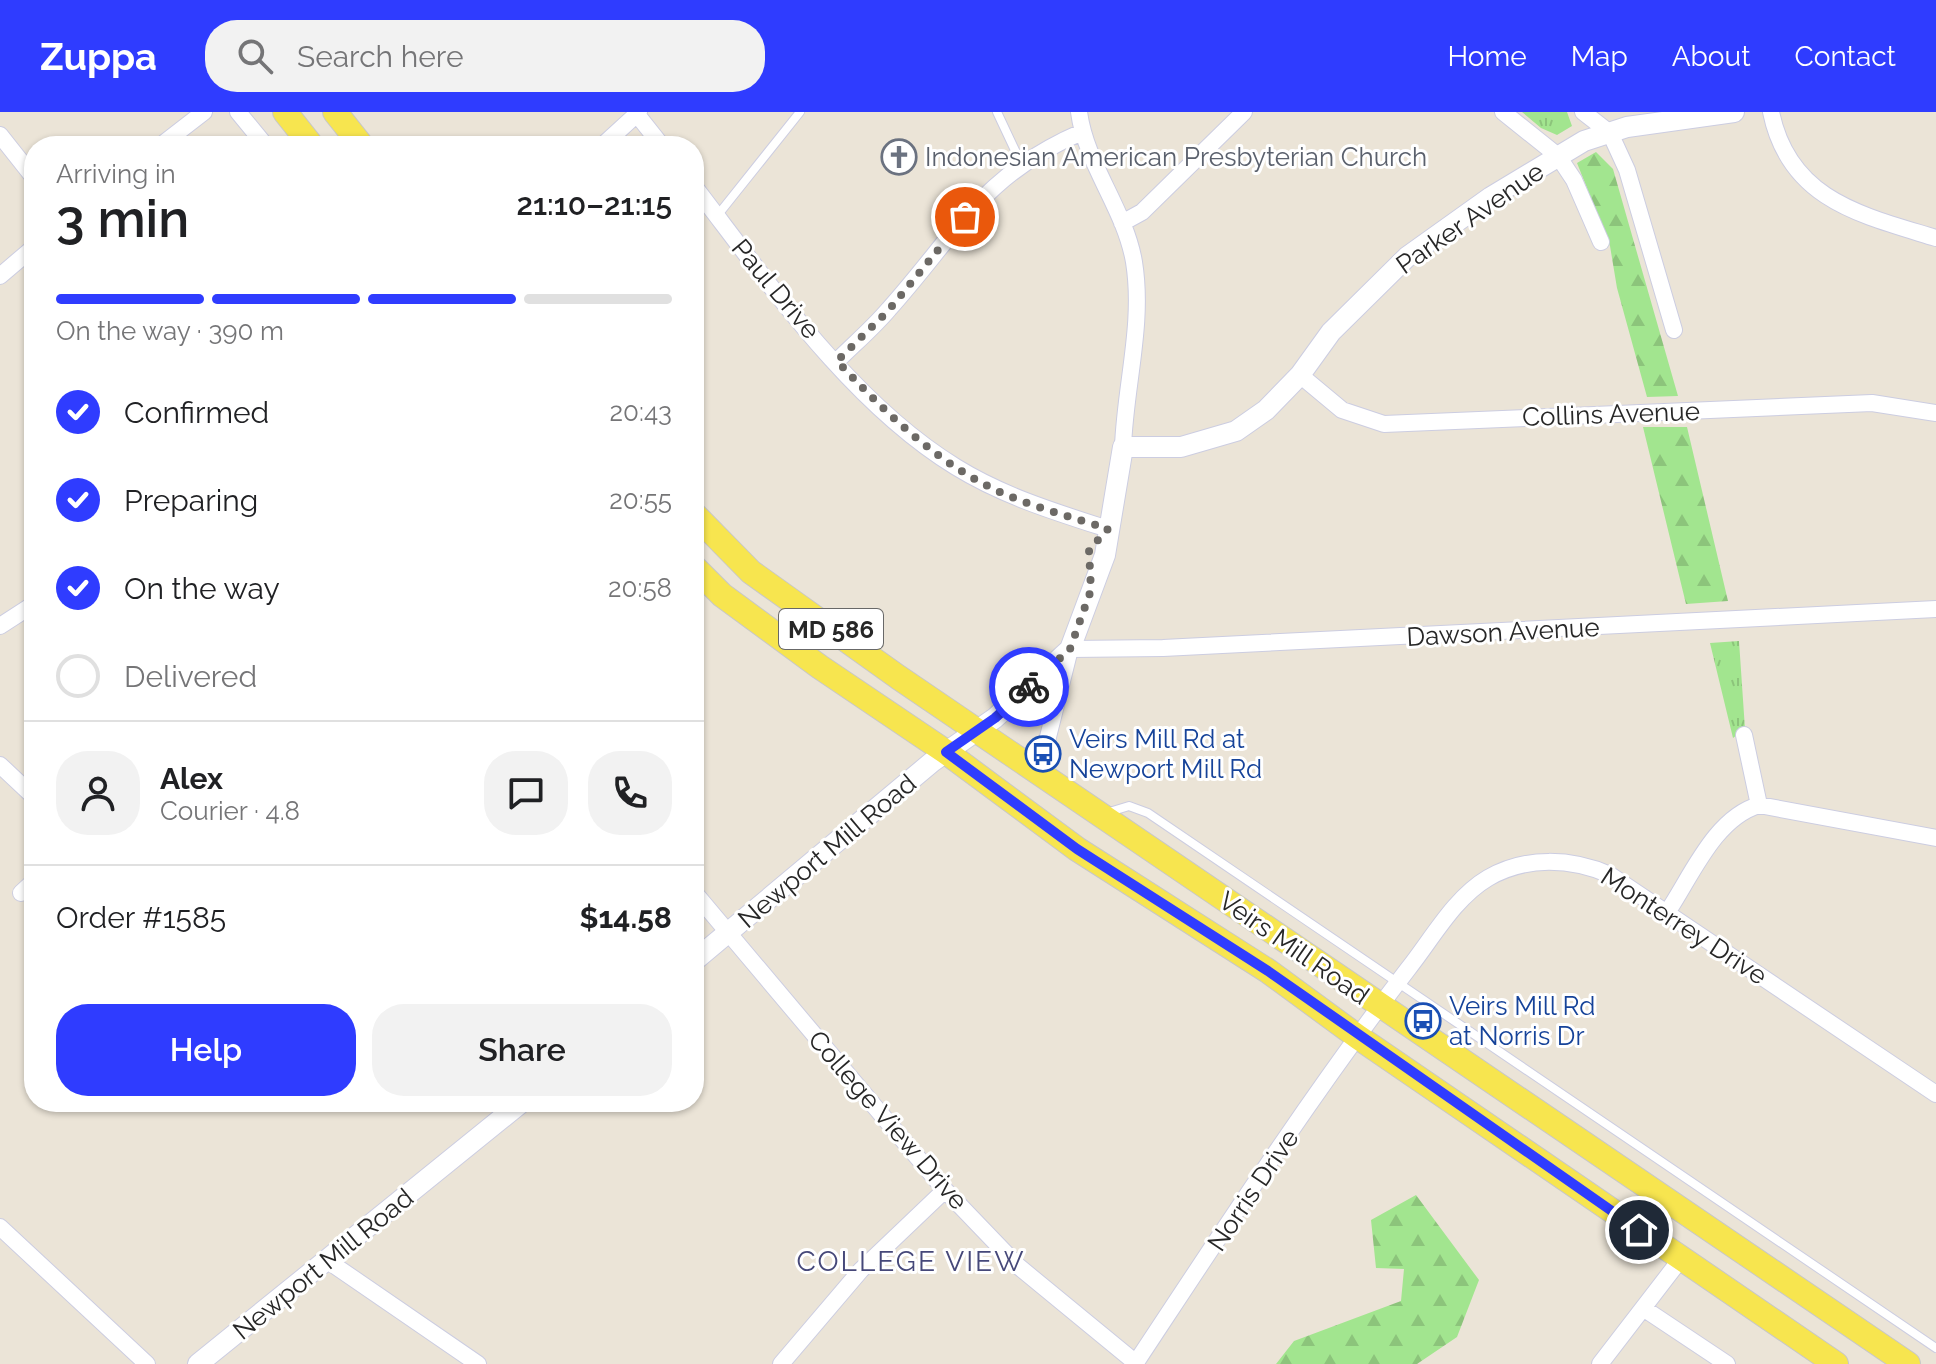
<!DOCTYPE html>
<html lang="en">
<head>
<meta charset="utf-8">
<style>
  :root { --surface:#fff; --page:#f2f2f2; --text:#202124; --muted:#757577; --line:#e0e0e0; --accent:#2f3cff }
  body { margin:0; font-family:Raleway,sans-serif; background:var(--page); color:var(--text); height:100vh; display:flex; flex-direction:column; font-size:30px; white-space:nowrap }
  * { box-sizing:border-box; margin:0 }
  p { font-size:26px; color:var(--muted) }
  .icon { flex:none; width:44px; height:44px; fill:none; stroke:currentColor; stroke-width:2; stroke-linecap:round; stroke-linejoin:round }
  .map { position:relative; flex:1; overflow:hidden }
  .details { position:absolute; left:24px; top:24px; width:680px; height:976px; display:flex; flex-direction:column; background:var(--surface); border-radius:32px; box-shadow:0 2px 6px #0004 }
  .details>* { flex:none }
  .pin { position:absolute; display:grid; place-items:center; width:68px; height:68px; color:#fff; margin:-34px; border:4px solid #fff; border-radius:50%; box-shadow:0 2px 8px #0007 }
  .courier { position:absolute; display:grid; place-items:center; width:80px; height:80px; margin:-40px; border:6px solid #2f3cff; border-radius:50%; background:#fff; color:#222; box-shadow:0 2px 10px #0007 }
  .head em { font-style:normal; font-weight:600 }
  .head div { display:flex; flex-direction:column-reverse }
  .head { display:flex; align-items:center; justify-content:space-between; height:136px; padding:0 32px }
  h1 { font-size:52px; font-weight:600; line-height:60px }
  .bar { display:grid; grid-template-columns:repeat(4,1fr); gap:12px 8px; align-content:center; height:96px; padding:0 32px }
  .bar i { height:10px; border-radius:6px; background:var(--line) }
  .bar .selected { background:var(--accent) }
  .bar p { grid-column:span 4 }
  .line { display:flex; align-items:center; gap:20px; padding:0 32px; border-top:2px solid var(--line) }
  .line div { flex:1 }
  .round { display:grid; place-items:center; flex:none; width:84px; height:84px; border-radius:32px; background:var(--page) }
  ol { padding:0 32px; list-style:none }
  li { display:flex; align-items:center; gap:24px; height:88px }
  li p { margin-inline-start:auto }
  li .icon { padding:8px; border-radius:50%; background:var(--accent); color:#fff; stroke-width:4 }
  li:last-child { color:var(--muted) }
  li i { width:44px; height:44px; border:4px solid var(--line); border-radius:50% }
  .cta { display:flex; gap:16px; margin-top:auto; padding:16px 32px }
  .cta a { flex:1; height:92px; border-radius:32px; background:var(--accent); color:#fff; font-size:32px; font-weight:600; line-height:92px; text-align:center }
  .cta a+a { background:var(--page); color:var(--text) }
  header { display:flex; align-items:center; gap:48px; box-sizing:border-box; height:112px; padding:0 40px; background:var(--accent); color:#fff }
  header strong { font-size:38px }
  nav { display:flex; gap:44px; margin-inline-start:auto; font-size:28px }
  .search { width:560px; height:72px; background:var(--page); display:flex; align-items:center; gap:20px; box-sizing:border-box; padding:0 28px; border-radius:32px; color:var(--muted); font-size:30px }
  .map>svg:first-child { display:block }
  .grass { fill:url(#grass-tufts) }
  .forest { fill:url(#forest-firs) }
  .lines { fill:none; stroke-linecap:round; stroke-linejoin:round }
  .service-casing { stroke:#cccde1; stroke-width:10 }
  .minor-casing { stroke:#cccde1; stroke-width:18 }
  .tertiary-casing { stroke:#cccde1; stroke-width:22 }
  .primary-casing { stroke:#c7c7c7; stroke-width:26 }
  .service { stroke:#fff; stroke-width:8 }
  .minor { stroke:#fff; stroke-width:16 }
  .tertiary { stroke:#fff; stroke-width:20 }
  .primary { stroke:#f7e54f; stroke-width:24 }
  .done { stroke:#6c6965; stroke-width:8; stroke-dasharray:0 14.4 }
  .route { stroke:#2f3cff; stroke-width:10 }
  .labels { text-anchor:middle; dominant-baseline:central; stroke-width:6; stroke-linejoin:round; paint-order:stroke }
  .shield { fill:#fff; stroke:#686868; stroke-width:2 }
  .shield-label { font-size:24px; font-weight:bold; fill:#272727 }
  .worship-label { font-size:26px; fill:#5b616d; stroke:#fff; text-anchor:start }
  .street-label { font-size:26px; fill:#272727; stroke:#fff }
  .transit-label { font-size:26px; fill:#164399; stroke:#fff; text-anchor:start }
  .neighbourhood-label { font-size:28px; letter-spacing:2px; fill:#464879; stroke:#fff }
</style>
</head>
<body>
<header>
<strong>Zuppa</strong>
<div class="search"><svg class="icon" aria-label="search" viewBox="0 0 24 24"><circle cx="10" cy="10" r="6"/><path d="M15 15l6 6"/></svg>Search here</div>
<nav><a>Home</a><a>Map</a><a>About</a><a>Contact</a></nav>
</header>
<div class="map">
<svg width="1936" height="1252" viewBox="0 0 1936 1252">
  <defs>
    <pattern id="grass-tufts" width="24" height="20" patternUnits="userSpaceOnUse" patternTransform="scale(2)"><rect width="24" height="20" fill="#a2e58f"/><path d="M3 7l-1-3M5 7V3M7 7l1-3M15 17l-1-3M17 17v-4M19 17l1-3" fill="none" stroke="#8cc47b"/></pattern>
    <pattern id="forest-firs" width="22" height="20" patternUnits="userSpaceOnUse" patternTransform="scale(2)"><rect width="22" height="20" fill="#a2e58f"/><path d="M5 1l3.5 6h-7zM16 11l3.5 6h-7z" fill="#8cc47b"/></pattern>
  </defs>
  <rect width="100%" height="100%" fill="#ebe4d7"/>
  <!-- grass -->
  <path class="grass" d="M1522,0H1567L1572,14L1557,23L1541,16Z
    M1739,529L1745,617L1733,626L1710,531Z"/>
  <!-- forest -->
  <path class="forest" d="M1596,40L1613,57L1678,284L1647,285L1617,176L1610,134L1577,51Z
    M1643,315H1687L1728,489L1686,492Z
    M1416,1083L1479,1168L1457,1225L1417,1252H1276L1294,1229L1401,1189L1404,1157L1376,1156L1371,1108Z"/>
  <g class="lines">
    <defs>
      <path id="service" d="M997,0L1021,51
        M717,104L800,0
        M1106,701L1129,694L1148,701L1936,1236"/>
      <path id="minor" d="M238,0L266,34
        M635,0L662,34
        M1079,0C1086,53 1125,97 1134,150C1144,212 1125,274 1123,335
        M1503,0L1558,44L1574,68L1601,130
        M1583,0L1610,21L1627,58L1674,218
        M1771,0C1789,88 1861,103 1936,126
        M0,23L34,66
        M160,34L204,0
        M602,34L639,0
        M694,74C768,170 851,291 956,355C1003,384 1055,400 1108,417
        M1122,111L1142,100L1244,0
        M0,164L34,135
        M837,249C854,232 873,216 889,197C957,121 982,63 1082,20
        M1300,263L1342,298L1384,312L1872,291L1936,301
        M0,514L34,492
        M1744,623L1759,693
        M1046,633L1070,537L1163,536L1936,497
        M0,653L34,685
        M694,780L945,1078L1018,1154L1136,1251
        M21,781L34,769
        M1668,799C1692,763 1715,706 1759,693L1936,726
        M0,1115L147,1252
        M328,1149L478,1252
        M1643,1196L1727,1252
        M781,1252L861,1158L945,1078
        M1135,1252C1223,1119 1311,983 1408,857C1432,827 1454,786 1488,766C1526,744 1571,746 1610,763L1936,982
        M1600,1252L1680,1148"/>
      <path id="tertiary" d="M694,849L932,650L995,606L1070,537L1105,443L1123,335H1181L1236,319L1266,298L1300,263L1331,220L1407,145L1491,85L1584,29L1627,15L1734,0
        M198,1252L522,990"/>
      <path id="primary" d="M285,0L312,34
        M335,0L362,34
        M694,402L751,460L898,565L1908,1252
        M694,455L722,483L820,555L946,640L1077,737L1268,859L1358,925L1836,1252"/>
    </defs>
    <!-- service casing -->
    <use href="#service" class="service-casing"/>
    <!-- minor casing -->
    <use href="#minor" class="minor-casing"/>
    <!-- tertiary casing -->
    <use href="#tertiary" class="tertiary-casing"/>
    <!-- primary casing -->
    <use href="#primary" class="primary-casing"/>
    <!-- service -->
    <use href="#service" class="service"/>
    <!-- minor -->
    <use href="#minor" class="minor"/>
    <!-- tertiary -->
    <use href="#tertiary" class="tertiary"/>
    <!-- primary -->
    <use href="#primary" class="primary"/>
  </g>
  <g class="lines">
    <!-- done -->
    <path class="done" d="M965,105L888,199L837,249C887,302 940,355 1009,384C1041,397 1075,406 1108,417L1089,438L1091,478L1070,537L1029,575"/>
    <!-- route -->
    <path class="route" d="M1029,575L995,606L946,640L1077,737L1268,859L1639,1118"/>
  </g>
  <!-- icons -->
  <defs>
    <symbol id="church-ring" viewBox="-11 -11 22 22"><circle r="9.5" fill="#fff" stroke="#6b7280" stroke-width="1.5"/><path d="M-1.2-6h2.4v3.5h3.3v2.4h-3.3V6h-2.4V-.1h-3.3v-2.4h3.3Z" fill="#6b7280"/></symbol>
    <symbol id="bus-ring" viewBox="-11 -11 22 22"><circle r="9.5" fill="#fff" stroke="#1a4fb4" stroke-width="1.5"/><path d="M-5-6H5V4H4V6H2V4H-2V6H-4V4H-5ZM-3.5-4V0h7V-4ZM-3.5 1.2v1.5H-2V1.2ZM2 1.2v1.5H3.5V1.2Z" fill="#1a4fb4"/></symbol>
  </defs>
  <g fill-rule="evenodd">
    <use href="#church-ring" x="879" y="25" width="40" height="40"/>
    <use href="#bus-ring" x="1023" y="622" width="40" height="40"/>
    <use href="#bus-ring" x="1403" y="889" width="40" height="40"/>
  </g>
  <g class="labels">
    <!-- shield labels -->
    <rect class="shield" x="779" y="497" width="104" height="40" rx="6"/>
    <g class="shield-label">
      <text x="831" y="517">MD 586</text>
    </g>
    <!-- worship labels -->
    <g class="worship-label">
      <text x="925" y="45">Indonesian American Presbyterian Church</text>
    </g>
    <!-- street labels -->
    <g class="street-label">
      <text transform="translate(1470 106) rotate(-35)">Parker Avenue</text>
      <text transform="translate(776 177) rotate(50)">Paul Drive</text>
      <text transform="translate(1611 302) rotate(-2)">Collins Avenue</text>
      <text transform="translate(1503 520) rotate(-3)">Dawson Avenue</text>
      <text transform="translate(827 739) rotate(-40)">Newport Mill Road</text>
      <text transform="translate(1684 814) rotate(33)">Monterrey Drive</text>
      <text transform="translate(1294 836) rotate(35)">Veirs Mill Road</text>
      <text transform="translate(888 1008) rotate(49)">College View Drive</text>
      <text transform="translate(1253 1078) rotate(-56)">Norris Drive</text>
      <text transform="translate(323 1152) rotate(-39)">Newport Mill Road</text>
    </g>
    <!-- transit labels -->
    <g class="transit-label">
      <text x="1069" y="627">Veirs Mill Rd at<tspan x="1069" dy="30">Newport Mill Rd</tspan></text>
      <text x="1449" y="894">Veirs Mill Rd<tspan x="1449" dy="30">at Norris Dr</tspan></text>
    </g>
    <!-- neighbourhood labels -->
    <g class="neighbourhood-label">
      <text x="911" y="1149">COLLEGE VIEW</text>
    </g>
  </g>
</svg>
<div class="pin" style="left:965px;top:105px;background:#ea580c"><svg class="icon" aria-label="bag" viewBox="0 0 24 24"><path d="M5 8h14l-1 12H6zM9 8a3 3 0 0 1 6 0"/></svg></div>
<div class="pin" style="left:1639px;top:1118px;background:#1f2937"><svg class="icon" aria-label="home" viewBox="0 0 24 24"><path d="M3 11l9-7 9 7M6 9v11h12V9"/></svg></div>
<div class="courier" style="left:1029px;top:575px"><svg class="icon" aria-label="bike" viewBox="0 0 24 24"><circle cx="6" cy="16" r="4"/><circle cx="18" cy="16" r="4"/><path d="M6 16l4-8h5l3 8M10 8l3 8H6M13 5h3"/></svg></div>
<section class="details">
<div class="head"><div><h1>3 min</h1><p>Arriving in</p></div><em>21:10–21:15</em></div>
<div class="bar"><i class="selected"></i><i class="selected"></i><i class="selected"></i><i></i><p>On the way · 390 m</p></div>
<ol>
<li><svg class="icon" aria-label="check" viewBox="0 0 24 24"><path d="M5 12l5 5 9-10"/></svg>Confirmed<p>20:43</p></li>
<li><svg class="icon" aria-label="check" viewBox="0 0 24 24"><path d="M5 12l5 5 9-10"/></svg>Preparing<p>20:55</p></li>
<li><svg class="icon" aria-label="check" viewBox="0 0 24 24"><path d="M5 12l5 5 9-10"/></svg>On the way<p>20:58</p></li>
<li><i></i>Delivered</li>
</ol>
<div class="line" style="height:144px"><a class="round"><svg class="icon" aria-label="person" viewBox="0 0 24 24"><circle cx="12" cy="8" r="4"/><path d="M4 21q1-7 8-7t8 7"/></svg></a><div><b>Alex</b><p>Courier · 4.8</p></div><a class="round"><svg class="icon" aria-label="chat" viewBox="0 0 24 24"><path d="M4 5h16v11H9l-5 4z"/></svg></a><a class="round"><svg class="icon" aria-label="phone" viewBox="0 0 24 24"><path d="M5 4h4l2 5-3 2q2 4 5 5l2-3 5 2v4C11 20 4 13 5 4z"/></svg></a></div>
<div class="line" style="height:104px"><div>Order #1585</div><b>$14.58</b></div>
<div class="cta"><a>Help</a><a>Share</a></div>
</section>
</div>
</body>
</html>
